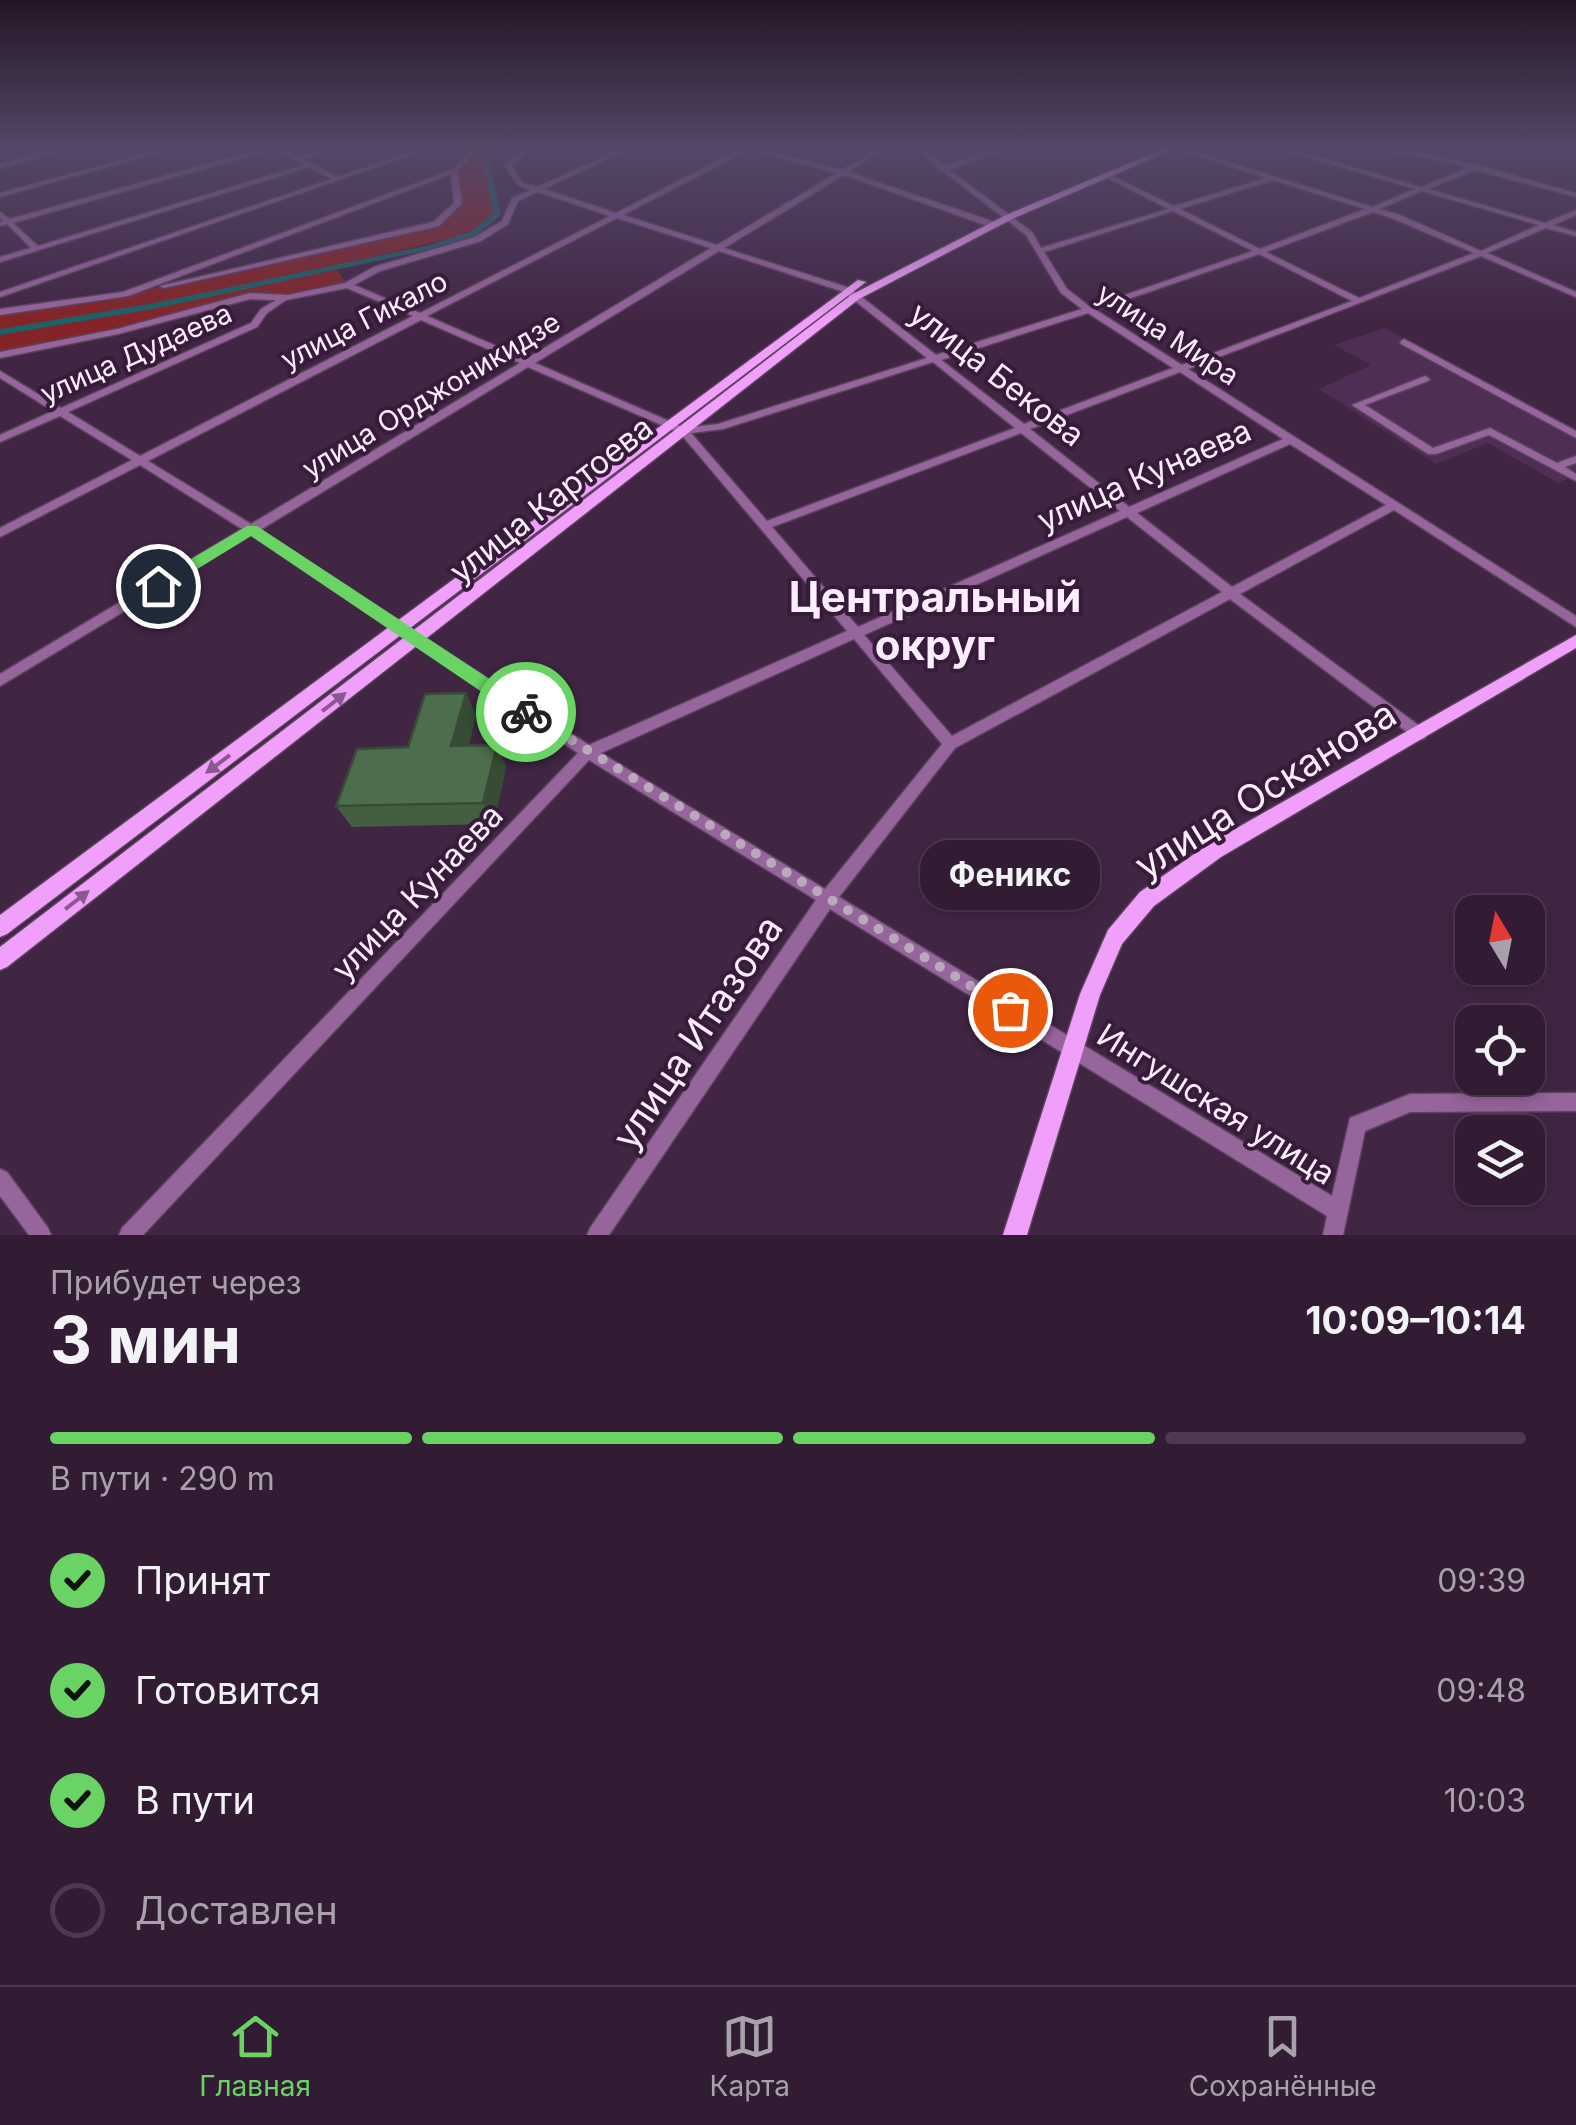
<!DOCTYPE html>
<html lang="ru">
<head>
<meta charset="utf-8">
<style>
  :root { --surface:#311c33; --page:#39253b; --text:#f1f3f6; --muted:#a8a1ac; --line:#4c3a4e; --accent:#69d464 }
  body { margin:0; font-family:Inter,sans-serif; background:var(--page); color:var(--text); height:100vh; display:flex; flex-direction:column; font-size:38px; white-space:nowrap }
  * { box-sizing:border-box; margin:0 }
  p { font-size:32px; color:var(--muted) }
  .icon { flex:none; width:55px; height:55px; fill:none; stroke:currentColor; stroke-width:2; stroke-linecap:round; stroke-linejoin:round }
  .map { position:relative; height:1235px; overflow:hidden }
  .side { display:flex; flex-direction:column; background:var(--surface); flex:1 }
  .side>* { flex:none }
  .needle { width:65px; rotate:350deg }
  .controls { position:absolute; left:1455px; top:895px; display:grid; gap:20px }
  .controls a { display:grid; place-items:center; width:90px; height:90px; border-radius:20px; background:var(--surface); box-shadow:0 5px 15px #0003,0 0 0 2px var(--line); font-size:50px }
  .pin { position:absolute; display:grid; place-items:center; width:85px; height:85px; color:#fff; margin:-42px; border:5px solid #fff; border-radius:50%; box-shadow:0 2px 10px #0007 }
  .courier { position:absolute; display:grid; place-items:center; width:100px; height:100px; margin:-50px; border:8px solid #69d464; border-radius:50%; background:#fff; color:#222; box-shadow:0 2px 12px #0007 }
  .bubble { position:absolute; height:70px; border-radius:30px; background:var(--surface); box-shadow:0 5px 15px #0003,0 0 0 2px var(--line); font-size:32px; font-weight:700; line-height:70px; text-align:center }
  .overview em { font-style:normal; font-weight:700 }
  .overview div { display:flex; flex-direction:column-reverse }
  .overview { display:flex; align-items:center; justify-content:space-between; height:170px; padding:0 50px }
  h1 { font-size:65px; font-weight:700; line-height:75px }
  .bar { display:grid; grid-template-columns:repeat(4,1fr); gap:15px 10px; align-content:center; height:120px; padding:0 50px }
  .bar i { height:12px; border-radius:8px; background:var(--line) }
  .bar .active { background:var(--accent) }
  .bar p { grid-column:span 4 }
  ol { padding:0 50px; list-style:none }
  li { display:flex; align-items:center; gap:30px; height:110px }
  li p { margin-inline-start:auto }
  li .icon { padding:10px; border-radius:50%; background:var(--accent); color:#111; stroke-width:4 }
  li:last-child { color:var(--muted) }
  li i { width:55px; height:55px; border:5px solid var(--line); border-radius:50% }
  .dock { display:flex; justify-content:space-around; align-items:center; height:140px; border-top:2px solid var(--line); background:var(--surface); font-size:28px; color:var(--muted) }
  .dock a { display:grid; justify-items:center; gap:5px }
  .dock .active { color:var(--accent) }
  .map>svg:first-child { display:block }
  .built { fill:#4e2e52 }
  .green { fill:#842428 }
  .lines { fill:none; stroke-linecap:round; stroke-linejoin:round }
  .canal { fill:#1f6166; fill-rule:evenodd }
  .minor-casing { stroke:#5b425e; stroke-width:3 }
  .major-casing { stroke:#5b425e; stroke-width:3 }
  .minor { fill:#96659c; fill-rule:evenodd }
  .major { fill:#f09ffa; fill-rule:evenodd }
  .wall { fill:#435e41 }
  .shaded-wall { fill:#374c35 }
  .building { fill:#4e6d4c; stroke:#374c35; stroke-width:2.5 }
  .oneway { fill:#8a5790 }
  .route { fill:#69d464 }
  .done { stroke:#bba8bd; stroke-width:10; stroke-dasharray:0 18 }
  .labels { text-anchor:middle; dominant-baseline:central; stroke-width:8; stroke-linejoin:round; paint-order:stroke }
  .far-street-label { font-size:28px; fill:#fceefe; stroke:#361c39 }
  .street-label { font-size:32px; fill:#fceefe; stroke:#361c39 }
  .near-street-label { font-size:38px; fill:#fceefe; stroke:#361c39 }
  .district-label { font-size:42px; font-weight:bold; fill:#fceefe; stroke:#361c39 }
</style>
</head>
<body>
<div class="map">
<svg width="1576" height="1235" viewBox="0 0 1576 1235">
  <rect width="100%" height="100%" fill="#412644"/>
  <!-- built -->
  <path class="built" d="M1385,328L1576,432V475L1558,483L1488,443L1436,464L1319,389L1371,365L1334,345Z"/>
  <!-- green -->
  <path class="green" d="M479,147H501L486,163L498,206L490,223L474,233L334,266L348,285L288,298L250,296L0,355V312L125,294L293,260L436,224L458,203L454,171Z"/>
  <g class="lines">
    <!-- canal -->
    <path class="canal" d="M497,147H504L489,162L501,215L477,235L432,249L154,309L0,335V329L154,303L430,245L471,231L493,214L483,162Z"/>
    <defs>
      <path id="minor" d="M68,147H79L0,168V164Z
        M169,147H179L0,197V193Z
        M268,147H279L298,157L329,147H338L303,159L338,177L425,147H434L0,297V292L332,179L309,167L0,262V257L31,248L7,224L0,226V222L3,221L0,218V212L10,219ZM274,149L304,165L38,246L13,223Z
        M475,147H482L457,171L462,203L439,226L164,288L160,286L433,222L454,203L451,174L128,296L0,315V309L123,292L452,170Z
        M528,147H535L511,165L522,183L537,187L625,147H633L544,189L616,213L744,147H754L842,170L881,147H888L848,172L997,223V227H991L844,175L724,248L850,288L936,355L1082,309L1061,293L1026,235L944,172L940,171V169L913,147H920L945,166L1000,147H1009L950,170L1032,232L1041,248L1168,209L1106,177V175H1110L1174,206L1266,178L1172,147H1181L1372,207L1415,189L1274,147H1284L1421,187L1468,168L1440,160L1352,147C1429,147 1503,173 1576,193V197L1475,170L1428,189L1545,223L1576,210V215L1553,225L1576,232V236L1546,228L1487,253L1576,292V297L1481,256L1188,369L1576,616V627L1394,510L1240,594L1425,730L1427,734L1425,738L1420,740L1415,738L1230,599L955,748L839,897L1332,1196L1350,1118L1410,1094L1576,1093V1111L1410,1112L1365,1131L1343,1235H1323L1327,1216L830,909L609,1235H587L590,1228L816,900L589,760L143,1235H119L122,1228L578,753L251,535L0,686V674L242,529L140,465L0,537V528L132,460L60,416L0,442V435L53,411L0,378V371L61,408L251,323L261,309L276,300L250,299L118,334L0,358V352L117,329L250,293L288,295L345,283L374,267L475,237L502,221L512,198L531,190L518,185L504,165ZM749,150L837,173L717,245L623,215ZM1273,180L1365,209L1260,249L1180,209ZM1422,191L1539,225L1481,251L1400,215L1379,209ZM538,192L610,216L420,313L354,285L380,271L481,241L508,224L518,201ZM1173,211L1253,251L1090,307L1067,289L1044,252ZM1373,212L1394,219L1474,253L1359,298L1266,252ZM617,218L711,248L526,359L427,316ZM719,251L844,292L927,358L718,424L685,428L535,363ZM1259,254L1352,301L1182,365L1096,310ZM347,288L413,316L140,456L68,412L257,327L267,313L286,300ZM1088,313L1173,368L1024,424L941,360ZM421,320L520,363L251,524L148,461ZM933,362L1015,428L767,521L691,433L723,429ZM528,367L680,433L847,631L589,745L260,530ZM1180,372L1283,439L1129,507L1030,429ZM1021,433L1120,511L858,627L772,527ZM1290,444L1386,505L1232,587L1137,513ZM1127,517L1222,592L952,736L864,635ZM854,639L942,744L825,889L601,753Z
        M1404,339L1576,431V438L1401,344L1400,342Z
        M1425,376L1430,379L1428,381L1365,405L1433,448L1490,428L1557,463L1576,456V463L1565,467L1576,474V481L1489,435L1436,454H1428L1352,405Z
        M0,1169L7,1172L48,1228L51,1235H29L0,1196Z"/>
      <path id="major" d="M1168,147H1179L1012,219L859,299L7,967L0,970V947L851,295L1006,215Z
        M858,280L866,282L7,934L0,937V915Z
        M1576,635V648L1221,857L1154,906L1122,944L1100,995L1027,1235H1003L1080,994L1108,930L1140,892L1207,845Z"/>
    </defs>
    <!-- minor casing -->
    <use href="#minor" class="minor-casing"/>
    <!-- major casing -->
    <use href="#major" class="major-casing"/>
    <!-- minor -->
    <use href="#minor" class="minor"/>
    <!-- major -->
    <use href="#major" class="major"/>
  </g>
  <!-- wall -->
  <path class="wall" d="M466,693L476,716L468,746L497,745L506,767L494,824L352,827L336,806L408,747Z"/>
  <!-- shaded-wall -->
  <path class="shaded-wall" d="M466,693L476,716L463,768L451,746Z
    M497,745L506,767L494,824L483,803Z"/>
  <!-- building -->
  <path class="building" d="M466,693L451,746L497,745L483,803L336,806L357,749L408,747L425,694Z"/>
  <!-- one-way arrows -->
  <defs><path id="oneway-solid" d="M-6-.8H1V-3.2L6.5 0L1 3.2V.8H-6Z" transform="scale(2.5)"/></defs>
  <g class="oneway">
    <use href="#oneway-solid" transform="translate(334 702) rotate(-38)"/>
    <use href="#oneway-solid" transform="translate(218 764) rotate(143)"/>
    <use href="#oneway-solid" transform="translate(77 900) rotate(-38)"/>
  </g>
  <!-- sky -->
  <linearGradient id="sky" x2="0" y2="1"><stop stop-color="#241525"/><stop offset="0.46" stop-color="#544767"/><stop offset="1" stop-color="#544767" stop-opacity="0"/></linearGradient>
  <rect width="1576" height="320" fill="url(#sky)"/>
  <!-- route -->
  <path class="route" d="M247,526H257L532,707V717H519L251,536L163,590H152V582Z"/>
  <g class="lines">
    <!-- done -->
    <path class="done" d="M526,712L1010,1010"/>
  </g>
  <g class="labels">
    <!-- far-street labels -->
    <g class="far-street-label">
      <text transform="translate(364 320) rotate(-27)">улица Гикало</text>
      <text transform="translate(1168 334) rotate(33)">улица Мира</text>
      <text transform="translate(136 353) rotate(-24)">улица Дудаева</text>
      <text transform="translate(431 395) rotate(-31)">улица Орджоникидзе</text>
    </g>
    <!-- street labels -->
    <g class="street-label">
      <text transform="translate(997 374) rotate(38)">улица Бекова</text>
      <text transform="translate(1144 475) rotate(-24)">улица Кунаева</text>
      <text transform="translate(551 499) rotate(-38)">улица Картоева</text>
      <text transform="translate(417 892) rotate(-46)">улица Кунаева</text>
      <text transform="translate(1216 1104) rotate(32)">Ингушская улица</text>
    </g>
    <!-- near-street labels -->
    <g class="near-street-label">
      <text transform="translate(1265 789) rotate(-32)">улица Осканова</text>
      <text transform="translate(697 1032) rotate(-56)">улица Итазова</text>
    </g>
    <!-- district labels -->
    <g class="district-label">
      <text x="935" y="596">Центральный<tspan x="935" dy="48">округ</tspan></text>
    </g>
  </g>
</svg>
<div class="controls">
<a><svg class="needle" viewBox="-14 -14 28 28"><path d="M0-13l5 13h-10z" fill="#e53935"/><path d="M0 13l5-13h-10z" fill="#a8a1ac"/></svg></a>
<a><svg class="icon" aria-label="locate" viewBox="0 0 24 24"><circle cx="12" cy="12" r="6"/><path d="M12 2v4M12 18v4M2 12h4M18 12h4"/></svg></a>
<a><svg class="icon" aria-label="layers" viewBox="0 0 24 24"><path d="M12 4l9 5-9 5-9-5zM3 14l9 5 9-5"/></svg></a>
</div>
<div class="pin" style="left:1010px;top:1010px;background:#ea580c"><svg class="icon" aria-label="bag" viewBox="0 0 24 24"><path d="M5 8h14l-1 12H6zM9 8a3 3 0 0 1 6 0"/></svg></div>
<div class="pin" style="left:158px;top:586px;background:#1f2937"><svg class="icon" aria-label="home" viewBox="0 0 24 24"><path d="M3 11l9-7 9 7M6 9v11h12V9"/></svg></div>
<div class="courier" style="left:526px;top:712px"><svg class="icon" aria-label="bike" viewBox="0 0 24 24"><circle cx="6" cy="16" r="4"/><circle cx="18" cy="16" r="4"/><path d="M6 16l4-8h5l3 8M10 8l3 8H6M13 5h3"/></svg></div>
<div class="bubble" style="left:920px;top:840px;width:180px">Феникс</div>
</div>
<section class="side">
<div class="overview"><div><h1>3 мин</h1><p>Прибудет через</p></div><em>10:09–10:14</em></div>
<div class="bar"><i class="active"></i><i class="active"></i><i class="active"></i><i></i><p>В пути · 290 m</p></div>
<ol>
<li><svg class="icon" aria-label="check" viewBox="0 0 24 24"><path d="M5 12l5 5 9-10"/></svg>Принят<p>09:39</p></li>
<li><svg class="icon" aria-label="check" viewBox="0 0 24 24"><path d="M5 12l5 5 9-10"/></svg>Готовится<p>09:48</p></li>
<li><svg class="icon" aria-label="check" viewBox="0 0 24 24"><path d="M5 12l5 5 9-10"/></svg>В пути<p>10:03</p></li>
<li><i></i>Доставлен</li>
</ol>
</section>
<nav class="dock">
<a class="active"><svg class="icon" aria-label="home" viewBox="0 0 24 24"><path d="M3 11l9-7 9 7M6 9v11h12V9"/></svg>Главная</a>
<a><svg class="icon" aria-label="map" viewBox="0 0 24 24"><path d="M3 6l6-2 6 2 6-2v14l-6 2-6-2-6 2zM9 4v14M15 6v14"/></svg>Карта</a>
<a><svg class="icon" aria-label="saved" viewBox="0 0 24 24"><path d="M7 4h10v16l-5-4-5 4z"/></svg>Сохранённые</a>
</nav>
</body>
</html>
